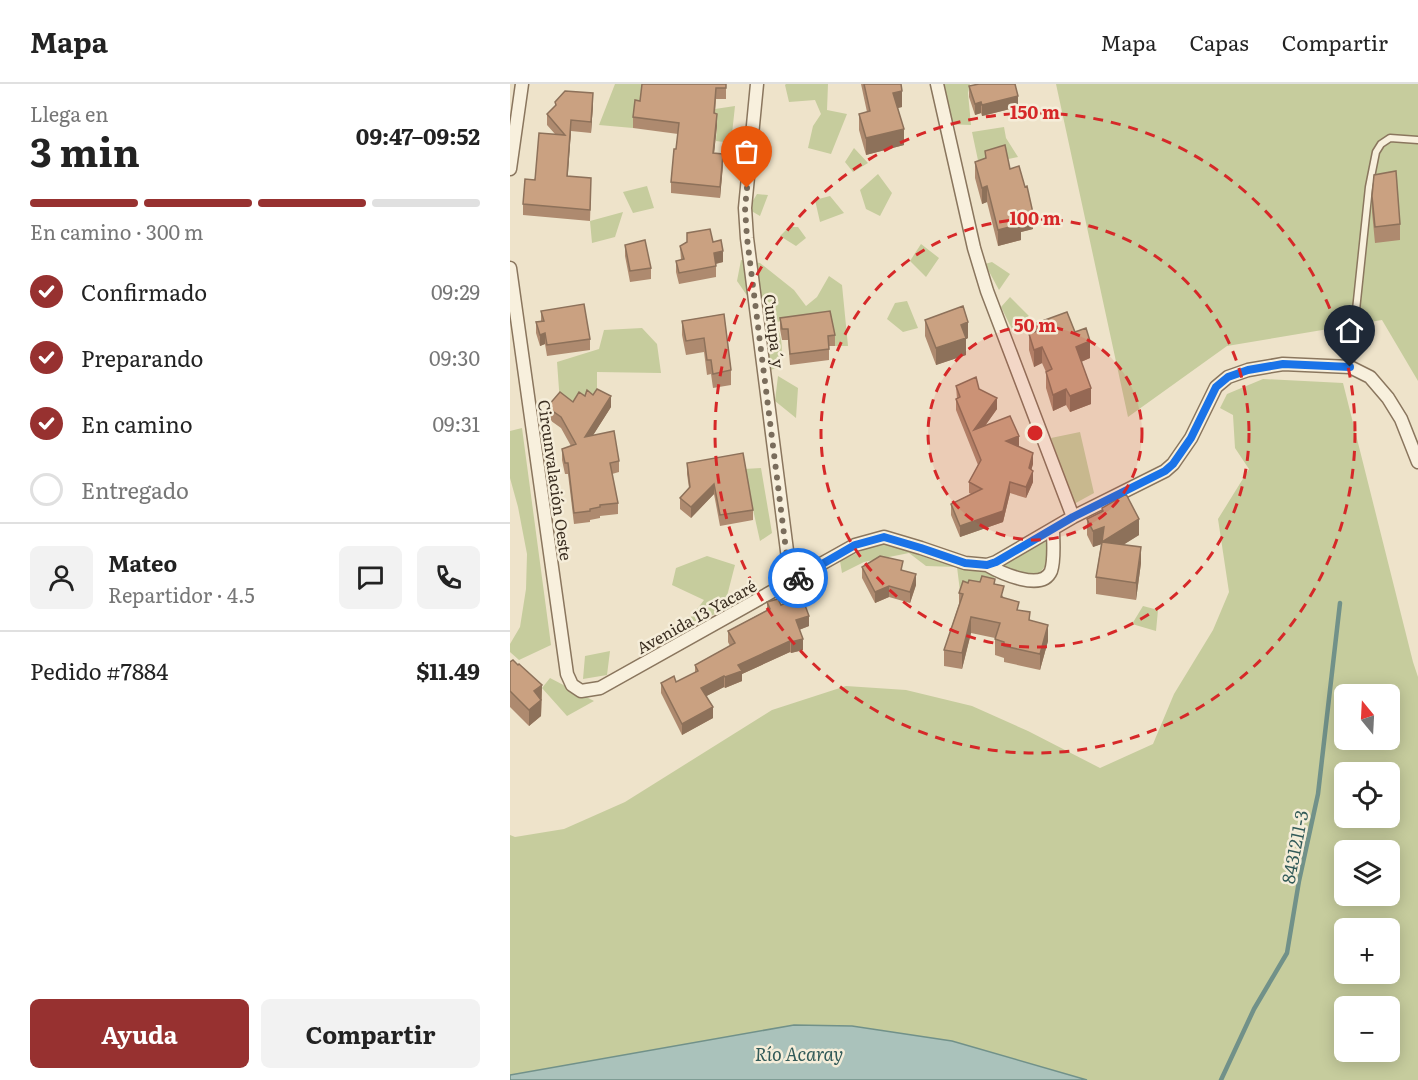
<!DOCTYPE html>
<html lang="es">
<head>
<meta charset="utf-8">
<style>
  :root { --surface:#fff; --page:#f2f2f2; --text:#222; --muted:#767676; --line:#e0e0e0; --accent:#973130 }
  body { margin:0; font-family:Literata,serif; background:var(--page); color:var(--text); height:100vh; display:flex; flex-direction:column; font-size:22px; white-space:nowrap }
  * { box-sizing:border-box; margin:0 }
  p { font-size:20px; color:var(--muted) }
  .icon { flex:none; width:33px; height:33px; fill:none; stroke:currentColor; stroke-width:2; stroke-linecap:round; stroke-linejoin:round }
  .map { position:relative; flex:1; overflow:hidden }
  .panel { display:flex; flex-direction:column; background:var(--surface); width:510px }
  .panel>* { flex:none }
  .needle { width:39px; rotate:342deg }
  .fabs { position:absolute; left:824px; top:600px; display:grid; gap:12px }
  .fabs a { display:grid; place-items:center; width:66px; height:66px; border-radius:9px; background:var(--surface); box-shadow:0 3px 15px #0003; font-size:30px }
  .pin { position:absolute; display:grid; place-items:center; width:51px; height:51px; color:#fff; margin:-62px -26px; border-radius:50% 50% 50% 0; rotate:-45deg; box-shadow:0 0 6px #0007 }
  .pin .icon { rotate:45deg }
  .courier { position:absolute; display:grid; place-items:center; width:60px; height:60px; margin:-30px; border:4px solid #1a73e8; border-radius:50%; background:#fff; color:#222; box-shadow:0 2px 8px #0007 }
  .head em { font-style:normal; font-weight:700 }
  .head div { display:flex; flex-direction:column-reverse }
  .head { display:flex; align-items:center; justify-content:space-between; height:102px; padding:0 30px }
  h1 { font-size:39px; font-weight:700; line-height:45px }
  .bar { display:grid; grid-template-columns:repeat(4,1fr); gap:9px 6px; align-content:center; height:72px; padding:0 30px }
  .bar i { height:8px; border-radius:4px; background:var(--line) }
  .bar .on { background:var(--accent) }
  .bar p { grid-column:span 4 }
  .line { display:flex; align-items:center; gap:15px; padding:0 30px; border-top:2px solid var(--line) }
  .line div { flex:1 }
  .round { display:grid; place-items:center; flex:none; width:63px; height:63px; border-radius:9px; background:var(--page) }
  ol { padding:0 30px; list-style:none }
  li { display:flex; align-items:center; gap:18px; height:66px }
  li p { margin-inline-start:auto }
  li .icon { padding:6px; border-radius:50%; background:var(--accent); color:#fff; stroke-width:4 }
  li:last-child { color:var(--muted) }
  li i { width:33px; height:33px; border:3px solid var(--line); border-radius:50% }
  .cta { display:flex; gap:12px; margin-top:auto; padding:12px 30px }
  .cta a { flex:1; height:69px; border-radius:9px; background:var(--accent); color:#fff; font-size:24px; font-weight:700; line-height:69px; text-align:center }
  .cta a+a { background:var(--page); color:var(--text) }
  header { display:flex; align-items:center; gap:36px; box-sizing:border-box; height:84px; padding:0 30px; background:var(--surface); border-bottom:2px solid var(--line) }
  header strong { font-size:28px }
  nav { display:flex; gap:33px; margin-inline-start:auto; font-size:21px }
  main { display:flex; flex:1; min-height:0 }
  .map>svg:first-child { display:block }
  .green { fill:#c6cc9d; fill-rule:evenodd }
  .water { fill:#aac2bb; stroke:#719189; stroke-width:1.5 }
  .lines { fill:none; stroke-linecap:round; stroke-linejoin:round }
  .stream { stroke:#719189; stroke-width:4.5 }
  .service-casing { stroke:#8a765e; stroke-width:9 }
  .minor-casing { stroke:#8a765e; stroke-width:15 }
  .service { stroke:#f8f0dd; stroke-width:6 }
  .minor { stroke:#f8f0dd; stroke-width:12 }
  .wall { fill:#ae8a6f }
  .shaded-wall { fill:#8d715a }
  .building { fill:#caa181; stroke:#8d715a; stroke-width:1.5 }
  .done { stroke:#7a6d5c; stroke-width:6; stroke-dasharray:0 10.8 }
  .route { stroke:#1a73e8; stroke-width:8 }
  .ring { fill:none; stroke:#d62828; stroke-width:3; stroke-dasharray:10 8 }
  .labels { text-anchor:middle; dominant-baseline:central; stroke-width:5; stroke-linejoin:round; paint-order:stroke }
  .street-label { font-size:16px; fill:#3b2e21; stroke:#f5edd9 }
  .water-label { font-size:18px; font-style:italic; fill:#315a58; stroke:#f5edd9 }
  .centre { fill:#d62828; stroke:#f5edd9; stroke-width:3 }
  .ring-label { font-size:18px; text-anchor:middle; font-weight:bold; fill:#d62828; stroke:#f5edd9; stroke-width:5; stroke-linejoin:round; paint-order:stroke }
</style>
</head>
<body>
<header>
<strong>Mapa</strong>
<nav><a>Mapa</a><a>Capas</a><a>Compartir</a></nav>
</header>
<main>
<section class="panel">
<div class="head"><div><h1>3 min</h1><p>Llega en</p></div><em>09:47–09:52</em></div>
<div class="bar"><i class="on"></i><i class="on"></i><i class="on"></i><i></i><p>En camino · 300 m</p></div>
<ol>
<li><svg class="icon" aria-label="check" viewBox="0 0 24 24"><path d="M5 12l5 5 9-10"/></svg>Confirmado<p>09:29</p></li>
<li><svg class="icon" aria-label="check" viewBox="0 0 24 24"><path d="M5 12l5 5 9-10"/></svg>Preparando<p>09:30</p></li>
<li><svg class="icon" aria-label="check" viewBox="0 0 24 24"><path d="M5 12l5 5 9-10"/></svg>En camino<p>09:31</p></li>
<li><i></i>Entregado</li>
</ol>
<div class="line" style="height:108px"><a class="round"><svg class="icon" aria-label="person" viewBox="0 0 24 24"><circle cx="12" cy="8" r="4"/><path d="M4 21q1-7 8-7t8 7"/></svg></a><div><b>Mateo</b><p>Repartidor · 4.5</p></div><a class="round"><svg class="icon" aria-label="chat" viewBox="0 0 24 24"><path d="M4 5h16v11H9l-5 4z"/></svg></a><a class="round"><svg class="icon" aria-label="phone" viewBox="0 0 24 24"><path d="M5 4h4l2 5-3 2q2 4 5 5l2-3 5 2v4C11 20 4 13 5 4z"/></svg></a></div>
<div class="line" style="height:78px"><div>Pedido #7884</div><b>$11.49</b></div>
<div class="cta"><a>Ayuda</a><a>Compartir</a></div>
</section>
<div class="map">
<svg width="908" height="996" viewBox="0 0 908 996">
  <rect width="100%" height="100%" fill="#eee3ca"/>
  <!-- green -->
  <path class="green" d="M105,0H137L123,44L89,41Z
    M276,0H318L317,26L337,30L321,70L298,64L303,42L311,30L305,16L279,18L275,1Z
    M430,0H460L458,9L461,41L434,40Z
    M546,0H908V297L872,236L717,262L618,333Z
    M225,22L221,59L206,57L207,41L198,31L205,25Z
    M494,43L496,54L508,73L469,81L462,48Z
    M344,64L358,79L343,88L335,78Z
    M368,90L382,109L370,132L356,125L350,106Z
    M137,102L144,124L123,129L113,108Z
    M247,110L258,111L250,132L238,125Z
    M320,112L334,129L310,138L305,116Z
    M113,128L105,153L82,159L80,137Z
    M279,143H288L296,154L286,162L270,152Z
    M411,160L429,174L416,193L400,177Z
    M231,176L250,179L284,206L296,222L307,213L319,192L332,201L338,262H325L320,238L311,231L266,238C272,257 274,262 269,283L260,286L256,239L227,197Z
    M482,178L500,190L489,206L475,180Z
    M500,213L519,232L502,245L491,223Z
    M397,217L408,244L393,248L377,235L385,219Z
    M132,244L147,260L151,289L87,288V316L50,319L47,278L89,265L94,246Z
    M268,292L288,304L286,334L265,317Z
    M753,295L833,299L903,578L908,593V996H577L442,957L342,942L284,941L0,991V751L5,753L54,745L115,718L262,626L336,602L396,606L462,622L518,647L590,684L643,660L664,610L703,546L719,508L708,435L739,385L725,364L723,331L710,324L717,310ZM834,610H879V656H834ZM834,688H879V734H834ZM834,766H879V812H834ZM834,844H879V890H834ZM834,922H879V968H834Z
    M12,344L41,561L9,576L0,568V560L10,543L16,505L17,470L8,423L0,394V347Z
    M570,348L584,409L564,420L541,354Z
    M251,384L262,449L250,457L234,385Z
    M535,458L550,464L523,497L487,490L472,508L450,507L447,483L416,482L399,469L354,478L332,489L330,477L360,463L377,459L426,477L469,486Z
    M197,472L225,481L217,512L233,520L175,541L194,516L162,501L166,484Z
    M633,522L648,526L646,547L622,540Z
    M100,567L97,591L73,595L75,572Z
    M40,594L84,617L57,632L32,604Z"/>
  <!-- water -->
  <path class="water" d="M284,941L342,942L442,957L577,996H0V991Z"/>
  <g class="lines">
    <!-- stream -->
    <path class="stream" d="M711,996L744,925L777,869L789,797L808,710L830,519"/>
    <defs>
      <path id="service" d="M840,283L859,103L866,68L871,60L880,54L908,56"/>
      <path id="minor" d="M247,0L235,124L237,154L281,498
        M427,0L464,164L477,207L563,433
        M0,85L12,0
        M0,184L57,590L62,601L71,607L90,604L345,461L374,453L411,464L455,479L477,481L486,478L563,433L655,387L663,380L681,354L706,303L718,293L738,286L773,280L840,283L860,293L878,314L891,335L908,378
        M477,481C491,489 532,508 541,487C545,475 543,458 543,445"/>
    </defs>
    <!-- service casing -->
    <use href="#service" class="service-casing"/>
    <!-- minor casing -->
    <use href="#minor" class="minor-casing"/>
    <!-- service -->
    <use href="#service" class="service"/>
    <!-- minor -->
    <use href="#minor" class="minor"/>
  </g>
  <!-- wall -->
  <path class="wall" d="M216,0V15H206L205,29L207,41L204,69L213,81L210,114L161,109V98L168,50L123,44V33L130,17Z
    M351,0H391L392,23L388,24L394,61L356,71L349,46V30L357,28Z
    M459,2L508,23L472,32L471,29L465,31L459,13Z
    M45,18L83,20L81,49L61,47L57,92L81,105L80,137L13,131V120L45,50L37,41V30L45,23Z
    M475,67L500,85L523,145L511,148V156L488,162L477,118L472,120L465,94V78L475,74Z
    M862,112L890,140V156L865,159L862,128Z
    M203,158L213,178L206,180V193L169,200L166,188V177L171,176L170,162Z
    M115,161L141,184V195L120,198L115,172Z
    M31,227L80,255V266L37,272L35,260L30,262L26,249V238H31Z
    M214,230L221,286V301L203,304L201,290L197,291L194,268L176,271L172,251V237Z
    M270,234L325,251V262H319V276L280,281L278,256H272L270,245Z
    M415,236L458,254L456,255V271L426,281L415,252Z
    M524,240L565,248L580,274L571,278L581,320L560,328L556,321L543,327L536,304V288L532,279L524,283L519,266V250L524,248Z
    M446,302L469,305L487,325L475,342L509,363H508L523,380L521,386L523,398L516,414L500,409L493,438L450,453L441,431V420L461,410L459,409V398L468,381L446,326V315H447Z
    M75,312L101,323L83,351L109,377V388L102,390L108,419V430L90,432V434L80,436V438L64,440L58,390H55L52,376V365L61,362L51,344L37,334V323L63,318Z
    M177,379L243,426V436L210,442L204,410L181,434L170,425V414L179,404L177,390Z
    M592,424L629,451L613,461L631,479L626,516L586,510V493L591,460L583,463L577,451V435L592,428Z
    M352,483L393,487L406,501L400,519L379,513L365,519L352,494Z
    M470,498L485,500L494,514L520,536L538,557L530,586L494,578V574L485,571V554L461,549L452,585L434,582V566L449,520V509L458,499Z
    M257,518L271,521L299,542L289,546L293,566L281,569L280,568L232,590V597L215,604L214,603L196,612L203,634L172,651L151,609V599L166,598L185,589V581L220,562L218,558V547L257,526Z
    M0,578L8,581L32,601L31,632L19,642L0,623Z"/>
  <!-- shaded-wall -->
  <path class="shaded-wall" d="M392,7V23L383,25V9Z
    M83,9V20L81,49V38Z
    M508,12V23L472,32V21Z
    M471,18V29L465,31V20Z
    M207,30V41L203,80V69Z
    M61,36V47L57,103V92Z
    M394,45V61L356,71V54Z
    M213,70V81L210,114V103Z
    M477,102V118L472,120V104Z
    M523,129V145L511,148V156L488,162V146L509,132Z
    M213,167V178L204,180V169Z
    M458,238V254L456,255V271L426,281V264L451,241Z
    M35,249V260L30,262V251Z
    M580,257V274L566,280V263Z
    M532,263V279L524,283V266Z
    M581,304V320L560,328V312Z
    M556,305V321L543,327V311Z
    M101,312V323L75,364V353Z
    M487,314V325L464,357V346Z
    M509,352V363L496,368V357Z
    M523,369V380L519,394V384Z
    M523,387V398L516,414V403Z
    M500,398V409L493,438L450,453V442Z
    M204,400V410L181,434V423Z
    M629,435V451L592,474V460L583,463V447L594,443Z
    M631,463V479L626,516V499Z
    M406,490V501L400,519V508Z
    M379,502V513L365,519V508Z
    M299,532V542L286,547V536Z
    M461,533V549L452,585V569Z
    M538,541V557L530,586V570Z
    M293,555V566L281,569V558Z
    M280,557V568L232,590V597L215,604V593L228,581Z
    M214,592V603L191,615V604Z
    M32,601L31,632L19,642V626L24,607Z
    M203,623V634L172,651V640Z"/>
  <!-- building -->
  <path class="building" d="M132,0H216V4H206L204,29L207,30L203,69L213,70L210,103L161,98L164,65H166L169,39L123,33L125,16L130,17Z
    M354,0H391L392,7L383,9L394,45L356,54L349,30L360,27Z
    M469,0H505L508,12L472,21L471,18L465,20L459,2Z
    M55,7L83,9L81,38L61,36L57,92L81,94L80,126L13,120L15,95L25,96L29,49L55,51L37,30L46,21L45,18Z
    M495,61L500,85L509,82L515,103L517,102L523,129L509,132L511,140L488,146L477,102L472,104L465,78L476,74L475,67Z
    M886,87L890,140L865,143L862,112L864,91Z
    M200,145L203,158L211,156L213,167L204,169L206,182L169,189L166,177L174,175L170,162L177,158V149Z
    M135,156L141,184L120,187L115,161Z
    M74,220L80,255L37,261L35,249L30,251L26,238L34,237L31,227Z
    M453,222L458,238L451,241L456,254L426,264L415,236Z
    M320,227L325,251L318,252L319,265L280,270L278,245H272L270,234Z
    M557,228L565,248L576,244L580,257L566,263L581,304L560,312L556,305L543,311L536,288L542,285L532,263L524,266L519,250L527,247L524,240Z
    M214,230L221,286L203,290L201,276H197L194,254L176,257L172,237Z
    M466,293L469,305L487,314L464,346L500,332L509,352L496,357L523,369L519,384L523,387L516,403L500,398L493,427L450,442L441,420L472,405L459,398L471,376L446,315L450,313L446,302Z
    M87,305L101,312L75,353L104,347L109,377L100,379L108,419L90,421V423L80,425V427L64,429L58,379H55L52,365L66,360L51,333L37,323L50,308L63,318L69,308L75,312L77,306L83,311Z
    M233,369L243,426L210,431L204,400L181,423L170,414L180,403L177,379Z
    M616,410L629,435L592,458L594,443L583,447L577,435L593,427L592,424Z
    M592,458L631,463L626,499L586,493Z
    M370,472L393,477L391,486L406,490L400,508L379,502L365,508L352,483Z
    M472,492L485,495L484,500L494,502L491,513L509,518L507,526L520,528L519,536L538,541L530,570L494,562V558L485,555L490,539L461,533L452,569L434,566L453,510L449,509L453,497L458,499L459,496L470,498Z
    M292,513L299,532L286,536L293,555L281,558L280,557L228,581L232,587L215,593L214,592L191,604L203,623L172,640L151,599L164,592L166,598L188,587L185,581L225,559L218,547L260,525L257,518L268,515L271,521Z
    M3,576L8,581L9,580L32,601L24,607L31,616L19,626L0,607V578Z"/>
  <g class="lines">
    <!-- done -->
    <path class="done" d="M237,104L235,124L237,154L280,498L288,494"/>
    <!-- route -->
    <path class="route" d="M288,494L345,461L374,453L411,464L455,479L477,481L486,478L563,433L655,387L663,380L681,354L706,303L718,293L738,286L773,280L840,283"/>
  </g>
  <!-- distance rings -->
  <circle cx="525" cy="349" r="107" fill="#d62828" fill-opacity=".12"/>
  <g class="ring">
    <circle cx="525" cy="349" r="107"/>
    <circle cx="525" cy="349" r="214"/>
    <circle cx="525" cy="349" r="320"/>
  </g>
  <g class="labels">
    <!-- street labels -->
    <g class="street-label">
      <text transform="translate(265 247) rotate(83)">Curupa´y</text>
      <text transform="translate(46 396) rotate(82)">Circunvalación Oeste</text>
      <text transform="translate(186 532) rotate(-29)">Avenida 13 Yacaré</text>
    </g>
    <!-- water labels -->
    <g class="water-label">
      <text transform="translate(784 763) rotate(-79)">8431211-3</text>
      <text x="289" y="969">Río Acaray</text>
    </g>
  </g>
  <circle cx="525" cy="349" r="9" class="centre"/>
  <g class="ring-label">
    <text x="525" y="35">150 m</text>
    <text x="525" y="141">100 m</text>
    <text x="525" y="248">50 m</text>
  </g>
</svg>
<div class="fabs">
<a><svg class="needle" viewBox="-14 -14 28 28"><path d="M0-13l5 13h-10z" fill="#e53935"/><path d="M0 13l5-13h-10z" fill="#767676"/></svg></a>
<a><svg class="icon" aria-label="locate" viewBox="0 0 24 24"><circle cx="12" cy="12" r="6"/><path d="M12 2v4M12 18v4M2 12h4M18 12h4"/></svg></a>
<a><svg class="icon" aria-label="layers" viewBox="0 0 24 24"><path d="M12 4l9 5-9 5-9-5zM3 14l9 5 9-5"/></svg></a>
<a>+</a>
<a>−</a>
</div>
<div class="pin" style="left:237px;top:104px;background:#ea580c"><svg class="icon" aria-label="bag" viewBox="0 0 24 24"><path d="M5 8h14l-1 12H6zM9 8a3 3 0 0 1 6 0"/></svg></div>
<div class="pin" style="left:840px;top:283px;background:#1f2937"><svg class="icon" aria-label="home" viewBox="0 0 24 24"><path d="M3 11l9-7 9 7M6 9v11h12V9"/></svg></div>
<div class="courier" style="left:288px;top:494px"><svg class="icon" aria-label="bike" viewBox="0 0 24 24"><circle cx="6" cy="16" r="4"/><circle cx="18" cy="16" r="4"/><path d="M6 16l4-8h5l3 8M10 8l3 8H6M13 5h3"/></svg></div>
</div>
</main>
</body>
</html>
